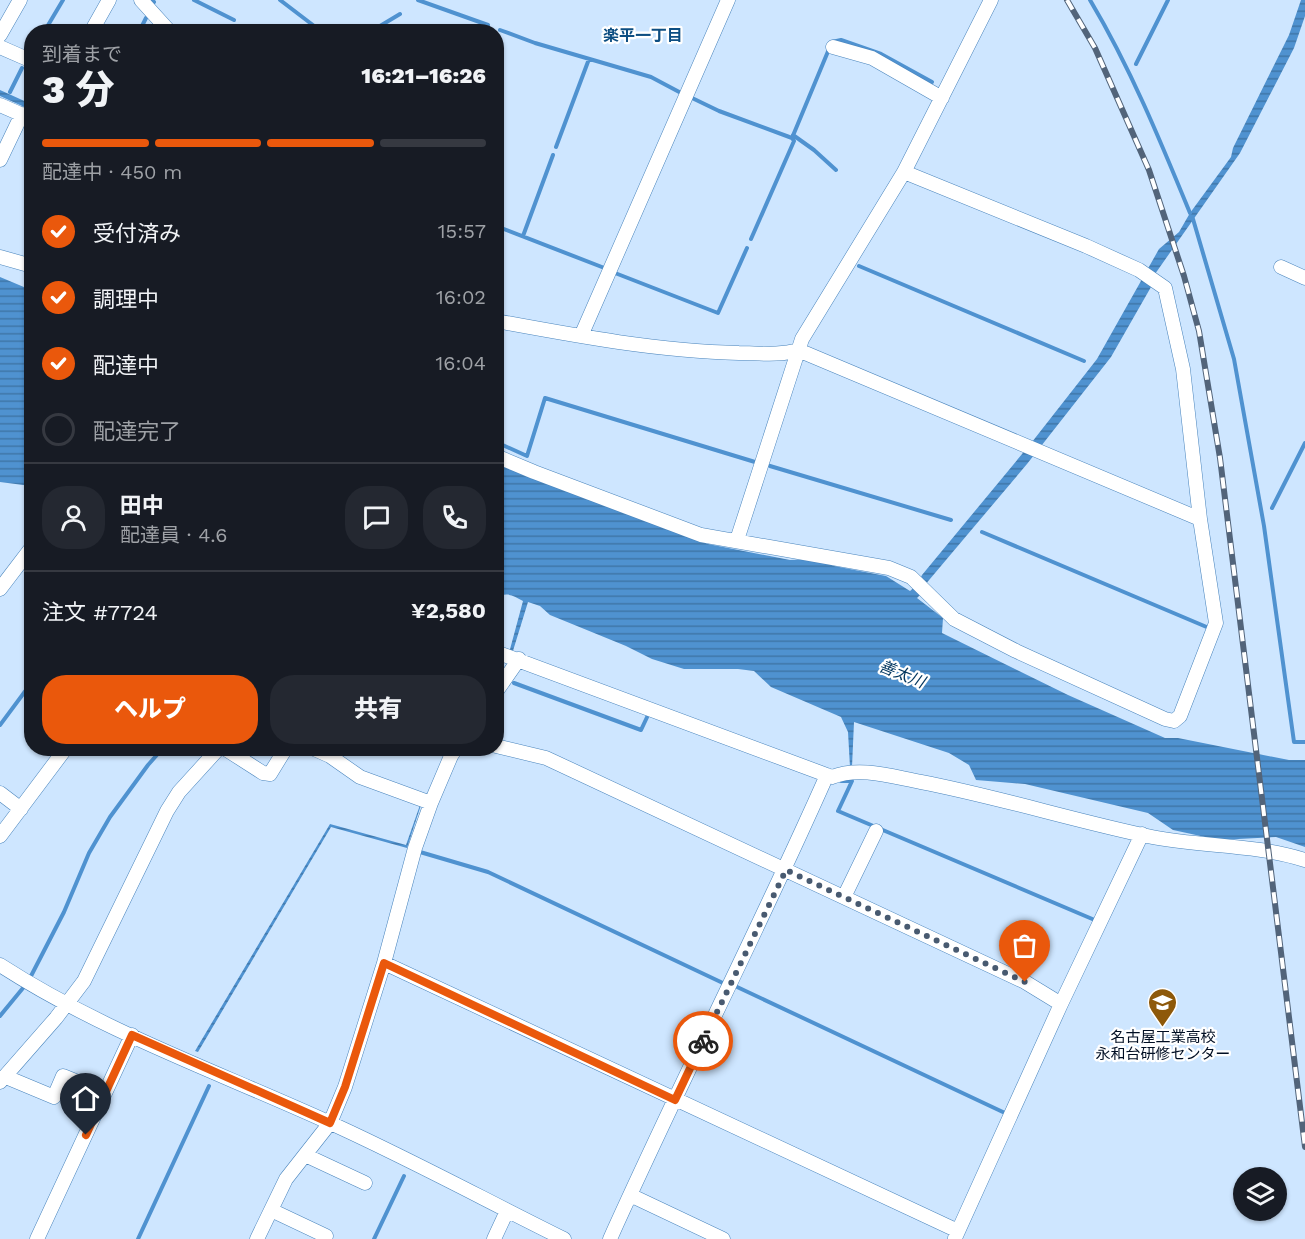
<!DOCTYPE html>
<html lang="ja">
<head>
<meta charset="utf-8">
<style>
  :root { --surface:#171b24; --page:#242831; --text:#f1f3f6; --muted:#9ea1a6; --line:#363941; --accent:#ea580c }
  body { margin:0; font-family:"Work Sans","Noto Sans JP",sans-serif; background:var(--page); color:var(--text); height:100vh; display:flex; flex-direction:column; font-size:22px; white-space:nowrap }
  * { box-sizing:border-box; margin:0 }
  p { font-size:20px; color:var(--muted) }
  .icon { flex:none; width:33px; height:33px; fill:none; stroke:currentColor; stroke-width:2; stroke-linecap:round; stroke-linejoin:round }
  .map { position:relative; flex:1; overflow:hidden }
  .panel { position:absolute; left:24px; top:24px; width:480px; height:732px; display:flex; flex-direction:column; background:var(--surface); border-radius:24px; box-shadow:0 2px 4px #0004 }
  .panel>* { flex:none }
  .controls { position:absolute; left:1233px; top:1167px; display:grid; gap:12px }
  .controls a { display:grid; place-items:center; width:54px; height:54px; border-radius:50%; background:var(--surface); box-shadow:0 2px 4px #0004; font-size:30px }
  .pin { position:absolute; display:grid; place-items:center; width:51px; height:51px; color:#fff; margin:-62px -26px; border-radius:50% 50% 50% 0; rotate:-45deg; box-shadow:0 0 6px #0007 }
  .pin .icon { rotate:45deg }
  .courier { position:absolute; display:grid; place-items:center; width:60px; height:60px; margin:-30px; border:4px solid #ea580c; border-radius:50%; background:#fff; color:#222; box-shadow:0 2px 8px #0007 }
  .headline em { font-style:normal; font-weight:800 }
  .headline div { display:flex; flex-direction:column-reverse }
  .headline { display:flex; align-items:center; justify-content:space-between; height:102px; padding:0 18px }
  h1 { font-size:39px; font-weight:800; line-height:45px }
  .bar { display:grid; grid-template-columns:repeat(4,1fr); gap:9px 6px; align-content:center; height:72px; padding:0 18px }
  .bar i { height:8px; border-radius:4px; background:var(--line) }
  .bar .selected { background:var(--accent) }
  .bar p { grid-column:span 4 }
  .line { display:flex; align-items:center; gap:15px; padding:0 18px; border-top:2px solid var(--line) }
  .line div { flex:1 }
  .round { display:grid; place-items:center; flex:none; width:63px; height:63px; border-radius:24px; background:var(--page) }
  ol { padding:0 18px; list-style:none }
  li { display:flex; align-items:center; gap:18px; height:66px }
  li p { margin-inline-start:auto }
  li .icon { padding:6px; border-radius:50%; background:var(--accent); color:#fff; stroke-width:4 }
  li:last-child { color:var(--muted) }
  li i { width:33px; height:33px; border:3px solid var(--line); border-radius:50% }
  .button { display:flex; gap:12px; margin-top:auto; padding:12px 18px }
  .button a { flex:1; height:69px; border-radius:24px; background:var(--accent); color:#fff; font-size:24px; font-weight:800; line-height:69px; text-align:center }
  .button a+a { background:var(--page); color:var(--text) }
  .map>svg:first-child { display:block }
  .water { fill:url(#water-rules) }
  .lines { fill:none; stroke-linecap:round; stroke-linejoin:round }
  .stream { stroke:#4f92d0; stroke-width:4 }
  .minor-casing { stroke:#4984bc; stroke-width:15 }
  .minor { stroke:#fff; stroke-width:14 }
  .rail-casing { stroke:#52647a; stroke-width:6 }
  .rail { stroke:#fff; stroke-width:4; stroke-dasharray:11; stroke-linecap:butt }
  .done { stroke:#485a70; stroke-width:6; stroke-dasharray:0 10.8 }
  .route { stroke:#ea580c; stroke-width:8 }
  .labels { text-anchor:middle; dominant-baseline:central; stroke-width:4.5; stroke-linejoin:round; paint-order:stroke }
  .poi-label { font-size:15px; fill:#000e23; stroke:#fff }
  .neighbourhood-label { font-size:16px; font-weight:bold; fill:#0d4e82; stroke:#fff }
  .water-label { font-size:16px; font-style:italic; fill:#02365f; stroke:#fff }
</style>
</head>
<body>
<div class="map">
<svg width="1305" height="1239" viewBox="0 0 1305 1239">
  <defs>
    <pattern id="water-rules" width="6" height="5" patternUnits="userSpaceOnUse" patternTransform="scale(1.5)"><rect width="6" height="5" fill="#4f92d0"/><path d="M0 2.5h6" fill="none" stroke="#3f76a8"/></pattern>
  </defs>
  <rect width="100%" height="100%" fill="#cee6ff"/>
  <!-- water -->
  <path class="water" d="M1301,0H1305V16L1294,48L1240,153L1155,274L1151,287L1111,357L1027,464L919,592L920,595L917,598L943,618L942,633L1068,695L1165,738H1178L1289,760H1305V847L1276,837L1219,840L1173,830L1148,813L1025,784L976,780L969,765L949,753L854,722L852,767H850L848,732L841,717L771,687L754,671L738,669H684L652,659L626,646L550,615L540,606L528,602L512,654L509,653L523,601C514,596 506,591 497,598L496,462L542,481L708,544L790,560L818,559L834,566L886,576L910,591L917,585L922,575L1032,442L1097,359L1159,249L1179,232L1190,213L1231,157L1233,148L1289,35Z
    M0,90L31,104V110L0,96Z
    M0,277L31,290V486L0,482Z
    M420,805H421L407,848L331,827L198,1052L195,1051L330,824L406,845Z"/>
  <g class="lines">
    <!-- stream -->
    <path class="stream" d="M152,0L154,2
      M194,0L234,20
      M280,0L322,32
      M418,0L488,25
      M1090,0C1130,67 1160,140 1190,213
      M500,30L535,43L651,77L683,94
      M44,32L63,0
      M139,32L146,18
      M370,32L400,14
      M832,42L841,40L881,54L932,82
      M1136,64L1168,0
      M10,92L22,68
      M690,97L719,111L792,138
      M793,135L814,150L836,170
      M556,147L589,59
      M1193,219L1234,359L1264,526L1294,742H1305
      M496,226L607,269
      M523,236L553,155
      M751,239L794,141L792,138L829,49
      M859,266L1084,361
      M615,273L718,313L747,248
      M496,442L527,456L545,398L755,462
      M770,466L951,520
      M1272,508L1305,443
      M982,532L1209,628
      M514,683L641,730L649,713
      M0,725L32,682
      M841,781H852L838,811L1097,921
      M420,852L488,872L725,984
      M31,976L64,912L89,853L110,817L148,765L163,748
      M735,986L1005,1113
      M0,1016L23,988
      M138,1239L209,1086
      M374,1239L404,1176"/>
    <defs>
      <path id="minor" d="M141,0L170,32
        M91,32L109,0
        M0,35L20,0
        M0,47L32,61
        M833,47L872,58L942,98
        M0,105L32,119
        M0,160L22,114
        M904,172L1086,246L1139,270L1165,288L1183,369L1200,519
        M0,257L32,266
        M1281,267L1305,278
        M496,321C577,336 657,351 739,353C759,353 779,356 798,350L1200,519L1216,623L1180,716L1174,721L1165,719L1016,651L954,619L911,577L889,568L701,535L534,472L496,456
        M581,336L728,0
        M737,540L802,339L904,172L991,0
        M0,589L32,547
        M496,652L832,777C860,766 893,777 921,782C999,797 1075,821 1152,837C1203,847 1255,844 1305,860
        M496,692L519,659
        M496,746L546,758L1025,982L1061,1004
        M224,748L263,773L270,774L286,748
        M312,748L330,756L360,777L431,803
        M0,793L21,809
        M0,836L66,748
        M844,897L876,831
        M384,963L958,1231
        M0,965C102,1031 218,1072 328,1122C408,1158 485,1200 564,1239
        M6,1077L54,1097L63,1076L105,1093
        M0,1082L56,1018L84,981L167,811L179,792L219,748
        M305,1155L365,1183
        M630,1195L723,1239
        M271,1210L326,1236
        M955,1238L1061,1004L1142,834
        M37,1239L132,1035
        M257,1239L286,1179L330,1123L345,1087L384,963L415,848L431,803L451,756L456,748
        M494,1239L507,1211
        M610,1239C680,1083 758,931 827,775"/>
    </defs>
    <!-- minor casing -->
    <use href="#minor" class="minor-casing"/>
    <!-- minor -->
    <use href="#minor" class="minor"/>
    <defs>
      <path id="rail" d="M1067,0L1095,48L1149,170L1184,276L1199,331L1220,458L1305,1147"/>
    </defs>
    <!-- rail casing -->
    <use href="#rail" class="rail-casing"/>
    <!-- rail -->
    <use href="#rail" class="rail"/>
  </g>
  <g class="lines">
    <!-- done -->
    <path class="done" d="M703,1041L786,870L1025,982"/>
    <!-- route -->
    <path class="route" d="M86,1135L132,1035L330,1123L345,1087L384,963L675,1100L703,1041"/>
  </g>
  <!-- icons -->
  <defs>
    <symbol id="school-pin" viewBox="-11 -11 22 30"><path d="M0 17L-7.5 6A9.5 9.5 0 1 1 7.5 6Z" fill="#8e590a" stroke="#fff"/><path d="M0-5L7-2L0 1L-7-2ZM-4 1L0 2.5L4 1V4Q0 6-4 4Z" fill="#fff"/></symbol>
  </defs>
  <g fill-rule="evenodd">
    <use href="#school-pin" x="1146" y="986" width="33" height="45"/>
  </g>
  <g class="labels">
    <!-- poi labels -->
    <g class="poi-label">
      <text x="1163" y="1037">名古屋工業高校<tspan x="1163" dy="17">永和台研修センター</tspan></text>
    </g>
    <!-- neighbourhood labels -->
    <g class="neighbourhood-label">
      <text x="643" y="35">楽平一丁目</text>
    </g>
    <!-- water labels -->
    <g class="water-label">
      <text transform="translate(902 674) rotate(22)">善太川</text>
    </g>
  </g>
</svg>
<div class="controls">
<a><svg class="icon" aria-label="layers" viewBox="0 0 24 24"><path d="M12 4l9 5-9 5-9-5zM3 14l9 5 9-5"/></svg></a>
</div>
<div class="pin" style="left:1025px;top:982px;background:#ea580c"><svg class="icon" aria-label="bag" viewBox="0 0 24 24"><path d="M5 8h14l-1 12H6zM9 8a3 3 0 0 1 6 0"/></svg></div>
<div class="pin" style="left:86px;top:1135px;background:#1f2937"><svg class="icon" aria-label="home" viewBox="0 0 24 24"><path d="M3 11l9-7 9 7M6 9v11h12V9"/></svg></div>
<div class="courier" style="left:703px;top:1041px"><svg class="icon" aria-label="bike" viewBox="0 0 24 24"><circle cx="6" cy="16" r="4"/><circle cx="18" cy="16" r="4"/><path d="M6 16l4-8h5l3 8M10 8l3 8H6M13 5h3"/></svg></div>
<section class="panel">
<div class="headline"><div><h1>3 分</h1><p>到着まで</p></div><em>16:21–16:26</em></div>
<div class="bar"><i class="selected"></i><i class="selected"></i><i class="selected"></i><i></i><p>配達中 · 450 m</p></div>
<ol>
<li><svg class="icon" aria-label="check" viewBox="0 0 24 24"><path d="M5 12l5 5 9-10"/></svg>受付済み<p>15:57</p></li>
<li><svg class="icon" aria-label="check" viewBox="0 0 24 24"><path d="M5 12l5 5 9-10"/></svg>調理中<p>16:02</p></li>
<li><svg class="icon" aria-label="check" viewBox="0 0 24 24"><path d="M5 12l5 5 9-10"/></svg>配達中<p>16:04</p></li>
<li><i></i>配達完了</li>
</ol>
<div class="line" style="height:108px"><a class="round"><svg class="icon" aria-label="person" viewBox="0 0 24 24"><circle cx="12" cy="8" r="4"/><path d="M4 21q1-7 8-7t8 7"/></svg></a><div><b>田中</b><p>配達員 · 4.6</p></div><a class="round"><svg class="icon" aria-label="chat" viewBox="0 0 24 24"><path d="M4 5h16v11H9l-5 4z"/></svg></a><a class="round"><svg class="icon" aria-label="phone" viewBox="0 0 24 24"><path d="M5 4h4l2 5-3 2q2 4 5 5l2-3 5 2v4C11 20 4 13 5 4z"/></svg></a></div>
<div class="line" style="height:78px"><div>注文 #7724</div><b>¥2,580</b></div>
<div class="button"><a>ヘルプ</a><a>共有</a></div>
</section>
</div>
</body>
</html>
